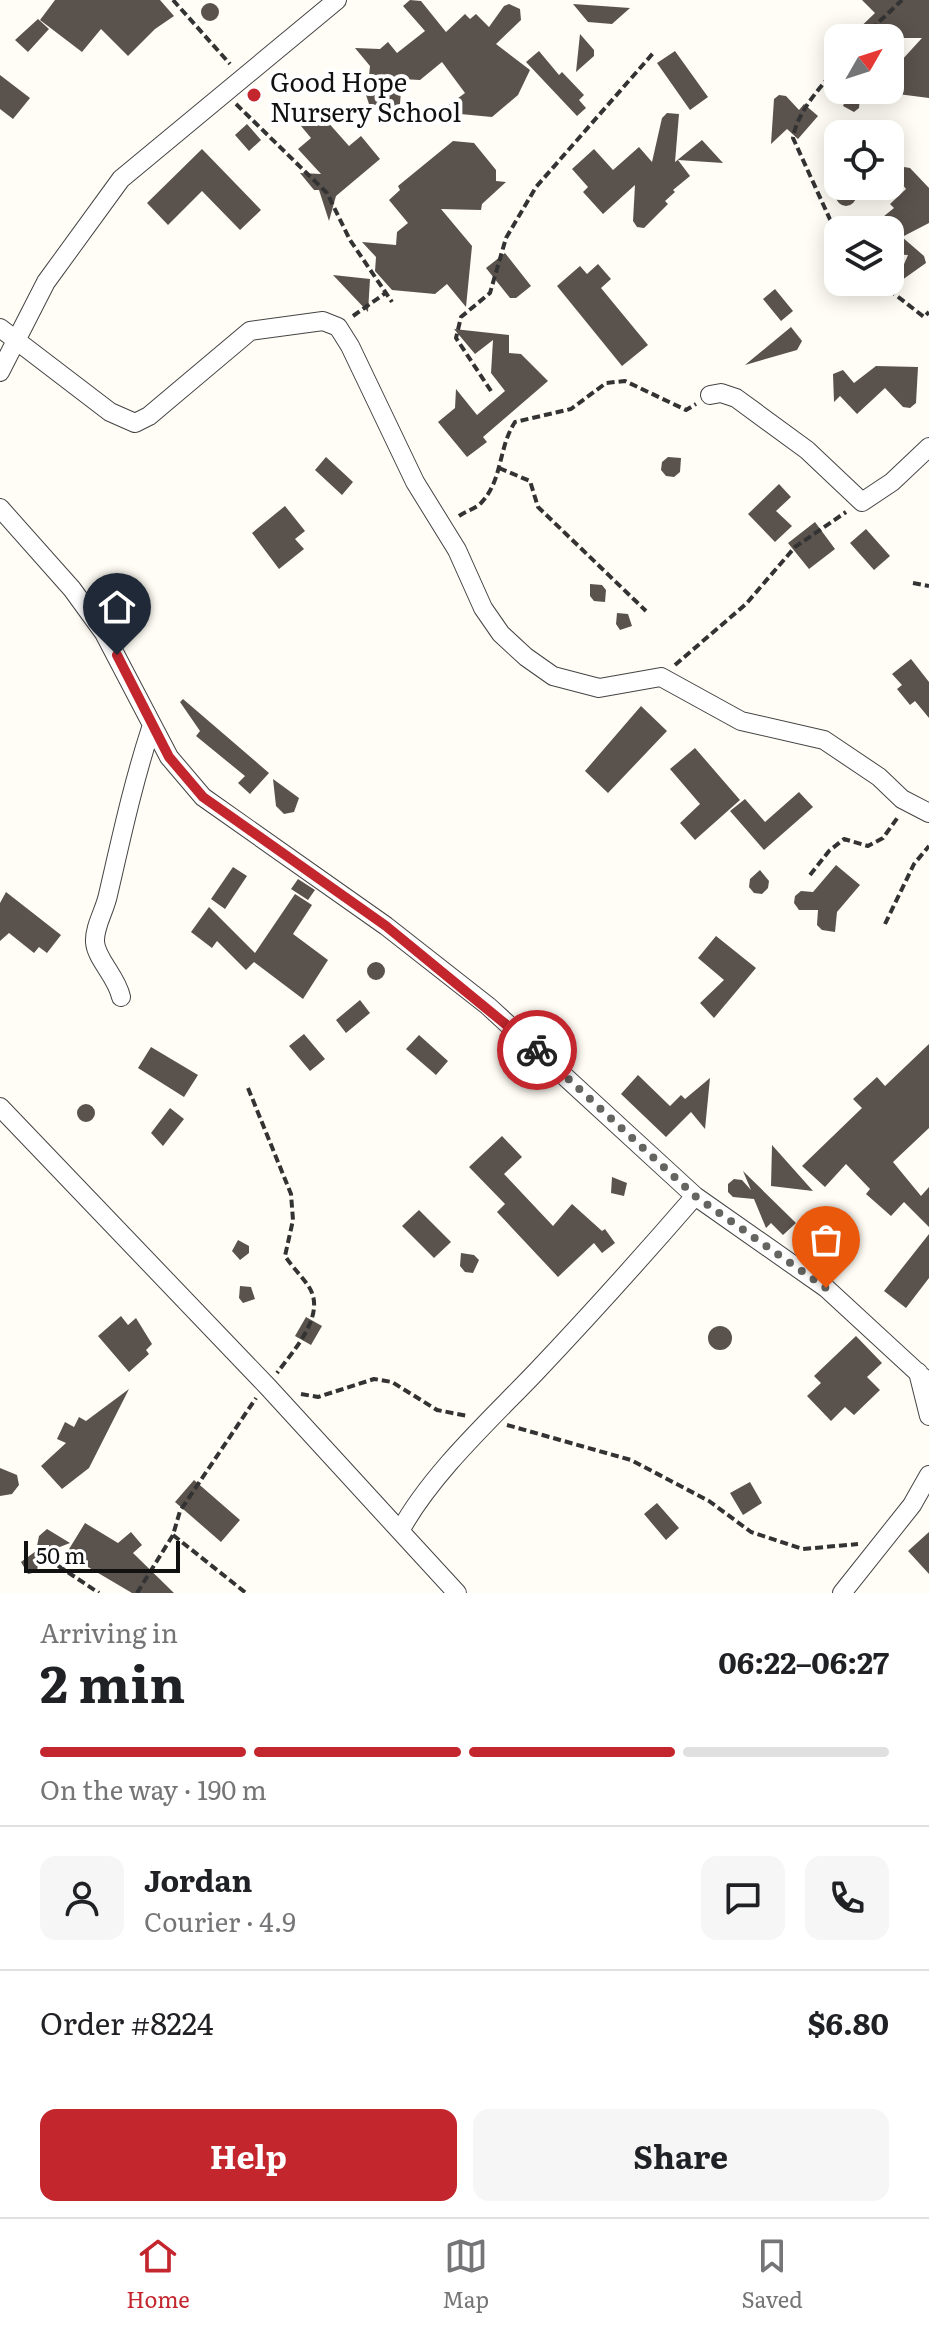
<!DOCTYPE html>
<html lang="en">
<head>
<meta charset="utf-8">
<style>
  :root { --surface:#fff; --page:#f6f6f6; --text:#202124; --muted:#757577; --line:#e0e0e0; --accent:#c4262e }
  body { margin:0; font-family:Literata,serif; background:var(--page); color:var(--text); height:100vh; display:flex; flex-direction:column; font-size:30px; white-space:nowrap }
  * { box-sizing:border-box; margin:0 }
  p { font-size:26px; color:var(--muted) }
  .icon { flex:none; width:44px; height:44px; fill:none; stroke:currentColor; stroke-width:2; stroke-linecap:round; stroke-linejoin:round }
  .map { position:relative; height:1593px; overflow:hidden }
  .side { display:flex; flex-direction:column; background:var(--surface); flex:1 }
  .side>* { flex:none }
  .needle { width:52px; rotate:51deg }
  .buttons { position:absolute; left:824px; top:24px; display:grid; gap:16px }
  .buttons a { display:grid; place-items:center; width:80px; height:80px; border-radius:16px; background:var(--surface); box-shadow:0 4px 20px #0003; font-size:40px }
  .scale { position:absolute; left:24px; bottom:20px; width:156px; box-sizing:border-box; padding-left:8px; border:4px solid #111; border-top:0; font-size:22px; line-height:28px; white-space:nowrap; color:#111; -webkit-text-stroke:6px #fff; paint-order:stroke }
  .pin { position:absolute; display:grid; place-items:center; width:68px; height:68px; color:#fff; margin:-82px -34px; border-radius:50% 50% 50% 0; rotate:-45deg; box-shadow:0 0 8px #0007 }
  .pin .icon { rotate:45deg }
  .courier { position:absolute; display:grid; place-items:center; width:80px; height:80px; margin:-40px; border:6px solid #c4262e; border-radius:50%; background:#fff; color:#222; box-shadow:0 2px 10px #0007 }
  .summary em { font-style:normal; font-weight:700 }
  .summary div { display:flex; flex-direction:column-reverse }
  .summary { display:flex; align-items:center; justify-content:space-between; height:136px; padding:0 40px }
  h1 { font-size:52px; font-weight:700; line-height:60px }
  .bar { display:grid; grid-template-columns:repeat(4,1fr); gap:12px 8px; align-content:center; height:96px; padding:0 40px }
  .bar i { height:10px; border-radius:6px; background:var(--line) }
  .bar .selected { background:var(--accent) }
  .bar p { grid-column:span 4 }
  .line { display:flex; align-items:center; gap:20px; padding:0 40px; border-top:2px solid var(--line) }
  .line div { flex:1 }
  .round { display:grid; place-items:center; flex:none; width:84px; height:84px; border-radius:16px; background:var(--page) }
  .action { display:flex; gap:16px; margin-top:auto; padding:16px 40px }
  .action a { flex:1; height:92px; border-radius:16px; background:var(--accent); color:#fff; font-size:32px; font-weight:700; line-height:92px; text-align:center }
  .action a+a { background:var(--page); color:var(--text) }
  .tab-bar { display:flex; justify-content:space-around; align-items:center; height:112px; border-top:2px solid var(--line); background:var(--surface); font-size:22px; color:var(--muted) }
  .tab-bar a { display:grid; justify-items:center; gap:4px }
  .tab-bar .selected { color:var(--accent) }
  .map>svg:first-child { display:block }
  .building { fill:#5a524d }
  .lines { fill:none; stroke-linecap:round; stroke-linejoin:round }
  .street-casing { stroke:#444; stroke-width:20 }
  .path { stroke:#333; stroke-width:4; stroke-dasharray:8 4; stroke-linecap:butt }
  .street { stroke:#fff; stroke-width:18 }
  .done { stroke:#646461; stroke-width:8; stroke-dasharray:0 14.4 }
  .route { stroke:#c4262e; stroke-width:10 }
  .poi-dot { fill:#c4262e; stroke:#fff; stroke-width:3 }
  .labels { text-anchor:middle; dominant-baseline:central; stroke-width:8; stroke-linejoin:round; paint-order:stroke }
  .poi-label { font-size:26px; fill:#111; stroke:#fff; text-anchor:start }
</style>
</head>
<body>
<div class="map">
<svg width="929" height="1593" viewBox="0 0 929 1593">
  <rect width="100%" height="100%" fill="#fffdf5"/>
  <!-- building -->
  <path class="building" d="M55,0H160L174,16L155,29L128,56L101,29L82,52L40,20Z
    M410,0L421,1L446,32L465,14L470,19L476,14L489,27L504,6L509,4L520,9L521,20L496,44L530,70L518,95L492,117L439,112L465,93L442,62L420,80L402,79L399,116L383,99L376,105L369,104L365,92L375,84L369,76L370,66L355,48L380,49L388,42L397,53L425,31L403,6Z
    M862,0H929V98L890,93V73L922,38H849L875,13Z
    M201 12a9 9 0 1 1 18 0a9 9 0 1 1-18 0Z
    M573,4L630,8L612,24L588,22Z
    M38,19L49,29L28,52L15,40Z
    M580,34L594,50V56L576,72Z
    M539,51L559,75L562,72L584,95L579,100L586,108L577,116L526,62Z
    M675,51L708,97L690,110L657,63Z
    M0,75L30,98L13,119L0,109Z
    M779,95L786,96L799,110L804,104L818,116L798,139L787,129L771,144L774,99Z
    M848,95L860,96L859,108L854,112L843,106Z
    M318,111L349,146L361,136L380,159L336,196L329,221L319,190H314L300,173L321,174L298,149L311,138L301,126Z
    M667,113L679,114L675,162L702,140L723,163L678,160L690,176L673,190L675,192L665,201L668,204L644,228L637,227L633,221L635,185L603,214L583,192L588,187L572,169L594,149L613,170L639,147L652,162L662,118Z
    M247,124L261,140L249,151L235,135Z
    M453,141L474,143L496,170V181L506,182L482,204L481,210L441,209L472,246L466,307L447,284L435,294L392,290L375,271L376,257L362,242L396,245L397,232L408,223L389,200L400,190L398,186Z
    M202,149L261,210L240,230L202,191L168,225L147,203Z
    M904,167L910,168L929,188V223L902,237L924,256L926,263L895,285L908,255L890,254V230H867L894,208L890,204L906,189L898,179Z
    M836 196a10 10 0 1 1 20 0a10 10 0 1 1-20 0Z
    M505,253L531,286L516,298H510L486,268Z
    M598,264L611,279L601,288L648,345L622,366L557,286L580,266L587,274Z
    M333,275L370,279L368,312Z
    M775,289L793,311L781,321L763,299Z
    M791,327L802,341L797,350L745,365Z
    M454,329L509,335V353L521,354L548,381L483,437L487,442L467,457L438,422L455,408L456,389L477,415L505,391L491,373L493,340L475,354Z
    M876,366L918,367L916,403L910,408L903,407L885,388L857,414L840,396L834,402L833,374L843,370L854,383Z
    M326,457L353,482L342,495L315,470Z
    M668,457L681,458L680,472L674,477L666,476L661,470L662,462Z
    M779,484L791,497L776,511L792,526L775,542L748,514Z
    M285,506L305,531L295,539L304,549L279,569L252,533Z
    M815,522L835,549L809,569L788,543Z
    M866,529L890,556L874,570L850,543Z
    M590,584L602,585L606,590L605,602L594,601L590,596Z
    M617,613L628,614L632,626L620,630L616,624Z
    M911,659L929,682V718L915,701L910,705L897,689L902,685L892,674Z
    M183,699L269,773L250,794L238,783L245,776L196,736L200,731L180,702Z
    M641,706L667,731L608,793L585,771Z
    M695,748L740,800L695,840L680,823L700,804L670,769Z
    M273,779L299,798L294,812L284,814L276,806Z
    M799,792L813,807L764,850L730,811L745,799L765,822Z
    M836,865L860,885L837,912L835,932L822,930L817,925L818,910H799L794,903L795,896L801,891L813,892Z
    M233,867L247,876L225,909L211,899Z
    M760,870L769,881L768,888L762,894L754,893L749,887L750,879Z
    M298,879L315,890L308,900L291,889Z
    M6,892L61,935L47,953L39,947L34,953L9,933L0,941V903Z
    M295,894L312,905L293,934L328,960L303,999L254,962L246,970L217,941L212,948L191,932L209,907L255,953Z
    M716,936L756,968L714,1018L700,1003L724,980L698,958Z
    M367 971a9 9 0 1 1 18 0a9 9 0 1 1-18 0Z
    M360,1000L370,1013L346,1033L336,1020Z
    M304,1034L325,1059L310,1071L289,1046Z
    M419,1035L448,1061L436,1075L406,1049Z
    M929,1044V1128L893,1162L921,1196L929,1187V1227L904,1202L891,1216L866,1194L870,1189L846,1164L825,1187L802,1166L862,1108L853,1099L877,1077L885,1086Z
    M151,1047L198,1075L184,1097L138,1068Z
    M638,1075L670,1106L681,1095L685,1099L710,1078L705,1129L691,1112L666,1137L621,1094Z
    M77 1113a9 9 0 1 1 18 0a9 9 0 1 1-18 0Z
    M170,1108L184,1119L163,1146L151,1133Z
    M502,1136L522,1157L504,1174L553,1226L572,1204L602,1231L605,1229L615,1243L602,1253L594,1243L558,1277L497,1212L505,1204L469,1167Z
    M772,1145L813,1191L771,1186Z
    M743,1171L796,1223L783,1235L771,1223L766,1228L754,1199L733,1197L728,1192V1184L734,1179L742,1180L751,1190Z
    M612,1177L627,1183L624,1196L611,1193Z
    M419,1210L451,1242L434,1258L402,1226Z
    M929,1234V1278L906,1308L884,1291Z
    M238,1240L249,1246V1253L240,1260L232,1251Z
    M461,1253L474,1255L479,1260L473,1273L465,1272L460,1266Z
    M240,1286L251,1287L255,1299L243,1303L239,1298Z
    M121,1316L128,1325L136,1318L152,1344L146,1350L149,1354L129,1372L98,1336Z
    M306,1317L322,1326L311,1345L295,1336Z
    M708 1338a12 12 0 1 1 24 0a12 12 0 1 1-24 0Z
    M856,1336L882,1363L867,1377L880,1390L854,1415L845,1407L831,1421L807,1396L821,1383L814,1376Z
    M129,1389L89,1468L62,1489L41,1466L66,1443L57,1439L65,1422L74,1427L79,1417L86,1421Z
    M0,1468L17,1475L19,1485L12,1494L0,1496Z
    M194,1480L240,1520L221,1542L175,1502Z
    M750,1482L762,1503L743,1515L730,1493Z
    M657,1503L679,1528L666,1540L644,1514Z
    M85,1523L118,1543L131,1532L142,1545L133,1553L174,1593H132L66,1554Z
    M47,1529L70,1543L39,1555L37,1572L28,1574L21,1562L36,1551L39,1536Z
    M929,1532V1574L908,1551Z"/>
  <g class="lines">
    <defs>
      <path id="street" d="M0,328L110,412L135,423L149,416L250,331L323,321L338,327L350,346L415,482L457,550L483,608L501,634L526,657L553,676L599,688L661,677L741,721L824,740L879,777L902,799L929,813
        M0,372L46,282L121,179L337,0
        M710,395L721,393L736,398L807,450L862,502L892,482L929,447
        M0,508L72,589L104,633L169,757L203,797L386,926L488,1006L695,1196L826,1288L929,1383
        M121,997C117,977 96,959 95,942C94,927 105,910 108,895C121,839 133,783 151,728
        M0,1107L268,1387L400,1531
        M918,1372L929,1416
        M457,1593L400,1531C431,1474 490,1420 535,1373C590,1315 643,1256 695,1196
        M842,1593L912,1505L929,1475"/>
    </defs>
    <!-- street casing -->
    <use href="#street" class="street-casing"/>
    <!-- path -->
    <path class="path" d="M173,0L230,64
      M862,38L902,0
      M838,67C821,86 797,112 793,138L838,237
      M236,104L327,193L350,240L392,302
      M879,282L924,317L929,312
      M353,316L387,292
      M491,391L456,338L461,317L490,293L506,238L536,187L655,51
      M499,468L530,481L538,507L646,611
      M459,516C466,511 475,509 481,503C503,480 498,448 515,422L571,409L606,383L625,381L686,410L696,404
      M913,583L929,586
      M675,665L746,604L795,547L846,512
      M810,875L829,851L844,839L868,846L883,838L898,817
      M885,924L914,864L929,846
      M248,1088L291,1194L293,1220L285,1256C292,1267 302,1276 309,1287C327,1315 293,1351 277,1373
      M301,1394L318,1397L374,1379L392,1382L437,1410L468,1416
      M507,1425L631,1460L709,1501L751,1532L803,1549L858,1544
      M173,1535L246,1593
      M48,1559L99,1593
      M137,1593L173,1535L180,1511L256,1398"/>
    <!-- street -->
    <use href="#street" class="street"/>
  </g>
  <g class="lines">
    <!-- done -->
    <path class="done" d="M537,1050L695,1196L826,1288"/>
    <!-- route -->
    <path class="route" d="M117,655L169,757L203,797L386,926L537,1050"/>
  </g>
  <!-- markers -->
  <circle class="poi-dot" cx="254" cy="95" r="8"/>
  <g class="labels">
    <!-- poi labels -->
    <g class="poi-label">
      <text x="270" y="80">Good Hope<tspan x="270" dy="30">Nursery School</tspan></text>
    </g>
  </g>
</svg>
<div class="buttons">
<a><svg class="needle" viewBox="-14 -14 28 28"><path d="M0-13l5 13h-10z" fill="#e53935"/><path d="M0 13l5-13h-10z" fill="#757577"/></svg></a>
<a><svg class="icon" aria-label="locate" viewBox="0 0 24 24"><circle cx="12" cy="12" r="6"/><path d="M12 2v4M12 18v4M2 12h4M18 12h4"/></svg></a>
<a><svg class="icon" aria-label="layers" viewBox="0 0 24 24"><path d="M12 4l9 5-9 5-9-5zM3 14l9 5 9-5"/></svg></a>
</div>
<div class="scale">50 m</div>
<div class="pin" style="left:826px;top:1288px;background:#ea580c"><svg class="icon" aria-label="bag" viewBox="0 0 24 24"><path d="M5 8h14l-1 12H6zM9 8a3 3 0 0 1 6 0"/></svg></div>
<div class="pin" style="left:117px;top:655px;background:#1f2937"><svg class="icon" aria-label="home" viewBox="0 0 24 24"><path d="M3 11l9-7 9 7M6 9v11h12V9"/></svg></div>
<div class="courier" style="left:537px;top:1050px"><svg class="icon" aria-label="bike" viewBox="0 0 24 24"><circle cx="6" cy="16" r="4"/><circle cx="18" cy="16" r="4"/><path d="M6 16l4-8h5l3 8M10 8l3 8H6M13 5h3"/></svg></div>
</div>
<section class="side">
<div class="summary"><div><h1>2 min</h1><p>Arriving in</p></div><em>06:22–06:27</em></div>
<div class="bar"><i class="selected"></i><i class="selected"></i><i class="selected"></i><i></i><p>On the way · 190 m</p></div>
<div class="line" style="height:144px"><a class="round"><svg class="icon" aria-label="person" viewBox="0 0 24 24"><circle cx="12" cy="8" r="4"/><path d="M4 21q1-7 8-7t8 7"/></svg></a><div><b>Jordan</b><p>Courier · 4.9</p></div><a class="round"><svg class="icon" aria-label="chat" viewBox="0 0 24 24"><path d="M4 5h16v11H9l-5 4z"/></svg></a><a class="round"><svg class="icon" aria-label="phone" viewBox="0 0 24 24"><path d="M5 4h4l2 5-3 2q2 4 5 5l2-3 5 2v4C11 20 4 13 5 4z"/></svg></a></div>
<div class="line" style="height:104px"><div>Order #8224</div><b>$6.80</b></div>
<div class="action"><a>Help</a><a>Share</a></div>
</section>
<nav class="tab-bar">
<a class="selected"><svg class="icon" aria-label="home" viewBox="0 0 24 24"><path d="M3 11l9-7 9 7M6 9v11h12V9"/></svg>Home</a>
<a><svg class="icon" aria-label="map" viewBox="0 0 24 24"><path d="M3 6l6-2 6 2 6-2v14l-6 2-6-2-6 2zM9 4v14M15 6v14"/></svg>Map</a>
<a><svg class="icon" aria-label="saved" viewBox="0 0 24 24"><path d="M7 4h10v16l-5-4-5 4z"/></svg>Saved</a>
</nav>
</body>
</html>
